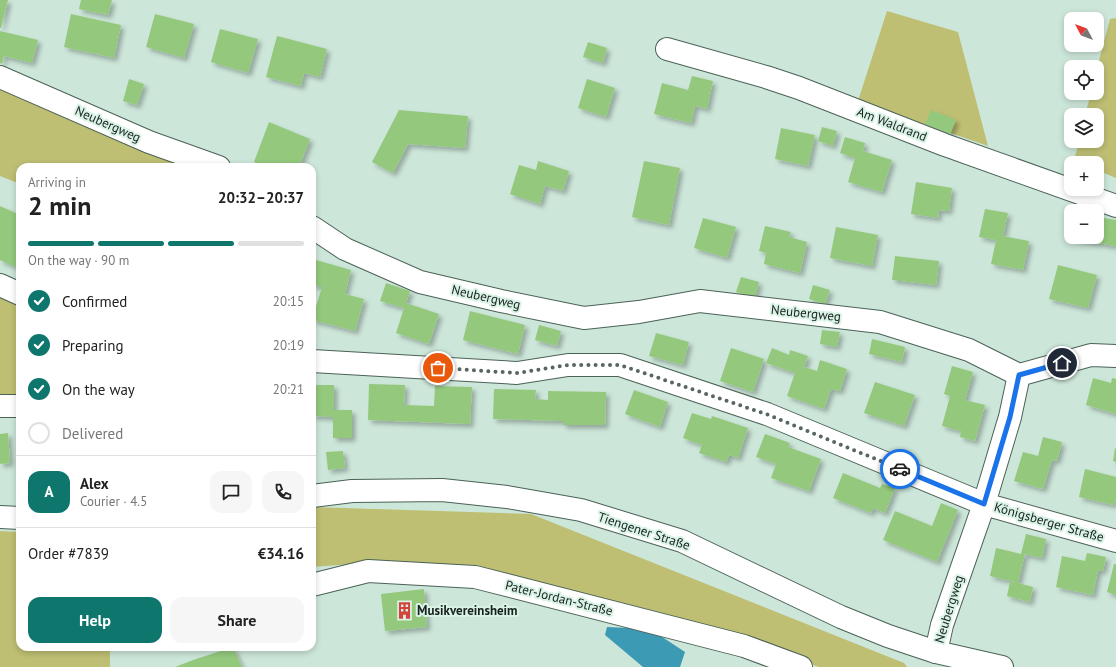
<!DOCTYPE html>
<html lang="en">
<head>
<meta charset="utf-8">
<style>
  :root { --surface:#fff; --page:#f6f6f6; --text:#222; --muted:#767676; --line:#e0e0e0; --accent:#0f766e }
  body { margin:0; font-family:"PT Sans",sans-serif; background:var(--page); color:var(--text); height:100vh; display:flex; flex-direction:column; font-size:15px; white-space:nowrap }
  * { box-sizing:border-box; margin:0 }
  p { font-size:13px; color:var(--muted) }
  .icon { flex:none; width:22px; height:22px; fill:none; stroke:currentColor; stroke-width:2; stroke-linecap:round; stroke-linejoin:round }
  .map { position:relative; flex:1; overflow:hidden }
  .panel { position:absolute; left:16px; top:163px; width:300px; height:488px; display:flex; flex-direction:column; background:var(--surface); border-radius:12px; box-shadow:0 2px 6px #0003 }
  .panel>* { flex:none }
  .needle { width:26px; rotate:311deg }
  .fabs { position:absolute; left:1064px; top:12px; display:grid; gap:8px }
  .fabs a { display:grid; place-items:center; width:40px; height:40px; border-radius:8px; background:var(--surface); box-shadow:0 2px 6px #0003; font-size:20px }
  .pin { position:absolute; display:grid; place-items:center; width:34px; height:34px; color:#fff; margin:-17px; border:2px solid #fff; border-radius:50%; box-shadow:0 1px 4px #0007 }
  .courier { position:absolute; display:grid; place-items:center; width:40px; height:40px; margin:-20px; border:3px solid #1a73e8; border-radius:50%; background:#fff; color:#222; box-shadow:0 1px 5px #0007 }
  .overview em { font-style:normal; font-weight:700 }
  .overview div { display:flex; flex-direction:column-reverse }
  .overview { display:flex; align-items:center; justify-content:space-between; height:68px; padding:0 12px }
  h1 { font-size:26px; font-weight:700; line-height:30px }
  .bar { display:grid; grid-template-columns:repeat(4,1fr); gap:6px 4px; align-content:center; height:48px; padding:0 12px }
  .bar i { height:5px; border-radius:3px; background:var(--line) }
  .bar .active { background:var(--accent) }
  .bar p { grid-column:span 4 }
  .line { display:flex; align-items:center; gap:10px; padding:0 12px; border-top:1px solid var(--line) }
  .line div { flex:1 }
  .round { display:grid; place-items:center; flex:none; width:42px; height:42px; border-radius:12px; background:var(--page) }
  ol { padding:0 12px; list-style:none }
  li { display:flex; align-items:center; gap:12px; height:44px }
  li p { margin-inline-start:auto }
  li .icon { padding:4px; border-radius:50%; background:var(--accent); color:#fff; stroke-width:4 }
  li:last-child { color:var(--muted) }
  li i { width:22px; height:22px; border:2px solid var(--line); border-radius:50% }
  .cta { display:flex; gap:8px; margin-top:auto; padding:8px 12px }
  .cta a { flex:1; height:46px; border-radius:12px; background:var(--accent); color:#fff; font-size:16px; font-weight:700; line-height:46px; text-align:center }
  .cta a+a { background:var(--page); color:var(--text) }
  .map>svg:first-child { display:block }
  .green { fill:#bebf73 }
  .water { fill:#3d9ab4 }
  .building { fill:#94c97d; filter:url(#shadow) }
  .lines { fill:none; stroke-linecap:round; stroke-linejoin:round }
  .minor-casing { stroke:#4b6257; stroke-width:24 }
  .major-casing { stroke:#4b6257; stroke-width:24 }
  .minor { stroke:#fff; stroke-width:22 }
  .major { stroke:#fff; stroke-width:22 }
  .done { stroke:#57665f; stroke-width:4; stroke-dasharray:0 7.2 }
  .route { stroke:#1a73e8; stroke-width:5 }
  .labels { text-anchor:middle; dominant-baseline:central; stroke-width:4; stroke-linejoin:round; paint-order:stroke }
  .street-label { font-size:13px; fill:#18211d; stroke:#d9f3e6 }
  .poi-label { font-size:13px; font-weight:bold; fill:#18211d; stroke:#d9f3e6; text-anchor:start }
</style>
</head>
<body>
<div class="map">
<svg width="1116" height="667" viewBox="0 0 1116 667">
  <defs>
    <filter id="shadow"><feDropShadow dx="3.5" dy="3.5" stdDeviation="2" flood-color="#0004"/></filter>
  </defs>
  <rect width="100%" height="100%" fill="#cce6d9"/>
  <!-- green -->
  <path class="green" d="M887,11L958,32L988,146L858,101Z
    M1116,18V178L1097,170V163H1079L1074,161L1079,141H1097V115H1085L1091,93H1097V68L1110,19Z
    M0,73L182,154L178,167H20V184L0,176Z
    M0,281L20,290V415H0Z
    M312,507L531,514L904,663L907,667H819L740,640L367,563L312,567Z
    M0,531L20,532V647H110V667H0Z"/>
  <!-- water -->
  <path class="water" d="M607,627L650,629L685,652L680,667H643L605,635Z"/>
  <!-- building -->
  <path class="building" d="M0,0H8L1,28H0Z
    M81,0H112L108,15L79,9Z
    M71,14L121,25L114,58L64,47Z
    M155,14L194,24L184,58L146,47Z
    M220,29L258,39L248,73L211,62Z
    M0,31L38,40L32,63L4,56L2,64L0,63Z
    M277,36L327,49L320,77L304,73L301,86L266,77Z
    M588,42L607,48L603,63L583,57Z
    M692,76L713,81L707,109L695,106L691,123L654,114L662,83L688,90Z
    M129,79L144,84L137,105L123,101Z
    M587,79L615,88L606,117L578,108Z
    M399,110L468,116L465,148L408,144L393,173L372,162Z
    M931,110L956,120L950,134L925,124Z
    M269,122L310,139L299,167H268L254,162Z
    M822,127L837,131L833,146L818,141Z
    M781,128L815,135L808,166L775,159Z
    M845,137L865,143L863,151L892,160L882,192L848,182L855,158L840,153Z
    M538,161L569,171L563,191L545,186L540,204L510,194L519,165L536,170Z
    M644,161L680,168L669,225L632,217Z
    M916,182L952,188L949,211L939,210L938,218L911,214Z
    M0,206L20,215V269L0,260Z
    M1079,207L1100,210L1099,211L1098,217L1116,220V246L1073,239L1074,237H1097V211H1078Z
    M985,209L1008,213L1003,236L1029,241L1023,270L991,264L996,240L979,237Z
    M703,218L736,227L727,258L694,248Z
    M765,226L791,232L789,237L807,242L800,273L764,264L766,253L759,251Z
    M836,227L878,235L872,266L830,258Z
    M895,256L939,261L936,285L892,280Z
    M316,260L351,270L345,294L364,299L355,331L312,320L322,287L312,285V271Z
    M1058,265L1097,275L1088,308L1049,299Z
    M741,277L759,282L755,298L736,292Z
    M386,283L410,291L406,303L439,314L429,344L396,333L404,308L380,301Z
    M813,285L830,290L825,304L809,299Z
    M470,311L525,325L518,354L463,340Z
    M539,325L561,331L557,346L535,340Z
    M822,330L840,332L837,347L820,344Z
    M656,333L689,342L683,365L649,356Z
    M872,339L905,347L902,362L869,354Z
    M731,348L764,359L753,392L720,381Z
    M772,348L789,355L790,350L808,356L804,367L817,371L820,360L847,369L840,391L831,389L824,409L787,396L795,373L766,363Z
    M952,366L973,372L965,400L985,405L975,441L960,437L961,431L942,426L950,396L944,394Z
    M1093,378L1111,383L1112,378L1116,379V414L1086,405Z
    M875,382L915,395L904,426L864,413Z
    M369,384L405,385L404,405L434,406L435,386L472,387L470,424L368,420Z
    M312,385H334V410H352V438H333V417L312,416Z
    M494,389L536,390L535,399L548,400V391L606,392L605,425H563V421L493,419Z
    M634,390L668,402L660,427L625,414Z
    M692,413L711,419L712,416L748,428L738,458L729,455L726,462L699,453L702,445L683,438Z
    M8,433L10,463L0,464V434Z
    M765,434L790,443L788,447L821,459L809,491L771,478L776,464L756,457Z
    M1043,437L1062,442L1057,461L1052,460L1043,489L1014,481L1023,452L1038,456Z
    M1115,448L1116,449V462L1113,461Z
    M343,451L345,468L328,470L326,452Z
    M1085,469L1116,477V498L1114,505L1079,497Z
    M843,473L880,488L882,484L895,488L885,513L873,508L871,513L833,498Z
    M941,503L958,510L937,562L883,540L895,511L932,526Z
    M1026,534L1046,539L1042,558L1025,554L1018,583L1033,587L1030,602L1007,596L1010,582H1015L990,576L996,548L1021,554Z
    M1087,553L1106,557L1103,571L1098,570L1093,595L1056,587L1062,556L1085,561Z
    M1114,564H1116V595L1107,592Z
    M424,589L427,627L385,631L381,594Z
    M233,647L242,667H175L193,660Z"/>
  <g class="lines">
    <defs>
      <path id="minor" d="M667,49L766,77L799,88L945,145L1116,206
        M0,77L149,142L219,167
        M312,227L345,249L420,282L501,301L584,318L639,312L700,301L880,322L969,350L1019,375
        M0,285L20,294
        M312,361L517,373L568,365H620L767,414L984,504L1116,541
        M1019,375L1091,355L1116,356
        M0,406H20
        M312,585L368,571L475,577L744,646L801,667
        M936,652L942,625L984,504L1010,417L1019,375"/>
      <path id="major" d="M312,496L352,491L442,490L507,497L581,510L682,541L841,617L888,636L936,652L1002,667
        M0,517L20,518"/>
    </defs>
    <!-- minor casing -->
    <use href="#minor" class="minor-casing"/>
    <!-- major casing -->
    <use href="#major" class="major-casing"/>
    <!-- minor -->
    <use href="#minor" class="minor"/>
    <!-- major -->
    <use href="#major" class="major"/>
  </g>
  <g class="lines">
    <!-- done -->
    <path class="done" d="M438,368L517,373L568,365H620L766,414L900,469"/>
    <!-- route -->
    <path class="route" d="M900,469L984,504L1010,417L1019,375L1062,363"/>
  </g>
  <!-- icons -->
  <defs>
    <symbol id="building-bare" viewBox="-9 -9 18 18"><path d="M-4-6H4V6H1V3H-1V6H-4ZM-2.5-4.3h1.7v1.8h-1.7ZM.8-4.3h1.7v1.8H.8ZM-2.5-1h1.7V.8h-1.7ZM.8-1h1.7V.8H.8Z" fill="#d2443e" stroke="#d9f3e6" stroke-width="2.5" paint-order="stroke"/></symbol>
  </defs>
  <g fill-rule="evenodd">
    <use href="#building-bare" x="392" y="598" width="25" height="25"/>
  </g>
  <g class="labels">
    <!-- street labels -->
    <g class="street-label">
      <text transform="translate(108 124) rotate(24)">Neubergweg</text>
      <text transform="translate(892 124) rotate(21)">Am Waldrand</text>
      <text transform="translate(486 297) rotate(13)">Neubergweg</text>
      <text transform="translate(806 313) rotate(6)">Neubergweg</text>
      <text transform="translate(1049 522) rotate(16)">Königsberger Straße</text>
      <text transform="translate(644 531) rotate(18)">Tiengener Straße</text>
      <text transform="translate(559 598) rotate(14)">Pater-Jordan-Straße</text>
      <text transform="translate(949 609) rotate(-73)">Neubergweg</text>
    </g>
    <!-- poi labels -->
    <g class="poi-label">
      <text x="417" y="610">Musikvereinsheim</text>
    </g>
  </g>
</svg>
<div class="fabs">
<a><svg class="needle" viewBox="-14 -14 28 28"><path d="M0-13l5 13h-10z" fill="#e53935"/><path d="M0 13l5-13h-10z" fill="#767676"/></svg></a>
<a><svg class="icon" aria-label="locate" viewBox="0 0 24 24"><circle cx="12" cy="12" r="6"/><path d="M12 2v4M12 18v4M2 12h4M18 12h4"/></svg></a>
<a><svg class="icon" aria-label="layers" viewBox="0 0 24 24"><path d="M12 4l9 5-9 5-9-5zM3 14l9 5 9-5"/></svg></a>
<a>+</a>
<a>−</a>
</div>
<div class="pin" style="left:438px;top:368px;background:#ea580c"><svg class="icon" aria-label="bag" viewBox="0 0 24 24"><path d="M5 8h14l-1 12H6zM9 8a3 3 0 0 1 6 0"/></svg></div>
<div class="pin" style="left:1062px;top:363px;background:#1f2937"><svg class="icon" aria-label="home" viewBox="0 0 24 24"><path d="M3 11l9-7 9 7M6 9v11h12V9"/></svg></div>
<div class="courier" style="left:900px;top:469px"><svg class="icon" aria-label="car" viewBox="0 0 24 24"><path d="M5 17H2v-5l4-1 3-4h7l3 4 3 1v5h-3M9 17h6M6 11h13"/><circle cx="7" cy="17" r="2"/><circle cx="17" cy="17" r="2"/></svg></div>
<section class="panel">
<div class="overview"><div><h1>2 min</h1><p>Arriving in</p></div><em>20:32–20:37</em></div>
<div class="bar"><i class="active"></i><i class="active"></i><i class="active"></i><i></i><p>On the way · 90 m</p></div>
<ol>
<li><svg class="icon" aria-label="check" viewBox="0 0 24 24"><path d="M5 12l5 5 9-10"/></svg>Confirmed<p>20:15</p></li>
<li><svg class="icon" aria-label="check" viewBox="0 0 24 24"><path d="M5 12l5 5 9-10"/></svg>Preparing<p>20:19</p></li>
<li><svg class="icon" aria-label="check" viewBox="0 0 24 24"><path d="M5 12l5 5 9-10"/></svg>On the way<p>20:21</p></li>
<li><i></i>Delivered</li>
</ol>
<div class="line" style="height:72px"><b class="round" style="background:var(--accent);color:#fff">A</b><div><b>Alex</b><p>Courier · 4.5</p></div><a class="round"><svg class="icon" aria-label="chat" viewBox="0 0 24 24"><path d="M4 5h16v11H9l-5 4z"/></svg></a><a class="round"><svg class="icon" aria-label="phone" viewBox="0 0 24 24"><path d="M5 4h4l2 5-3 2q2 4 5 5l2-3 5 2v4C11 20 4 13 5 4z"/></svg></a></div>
<div class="line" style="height:52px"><div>Order #7839</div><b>€34.16</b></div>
<div class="cta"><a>Help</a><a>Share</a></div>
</section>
</div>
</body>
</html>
